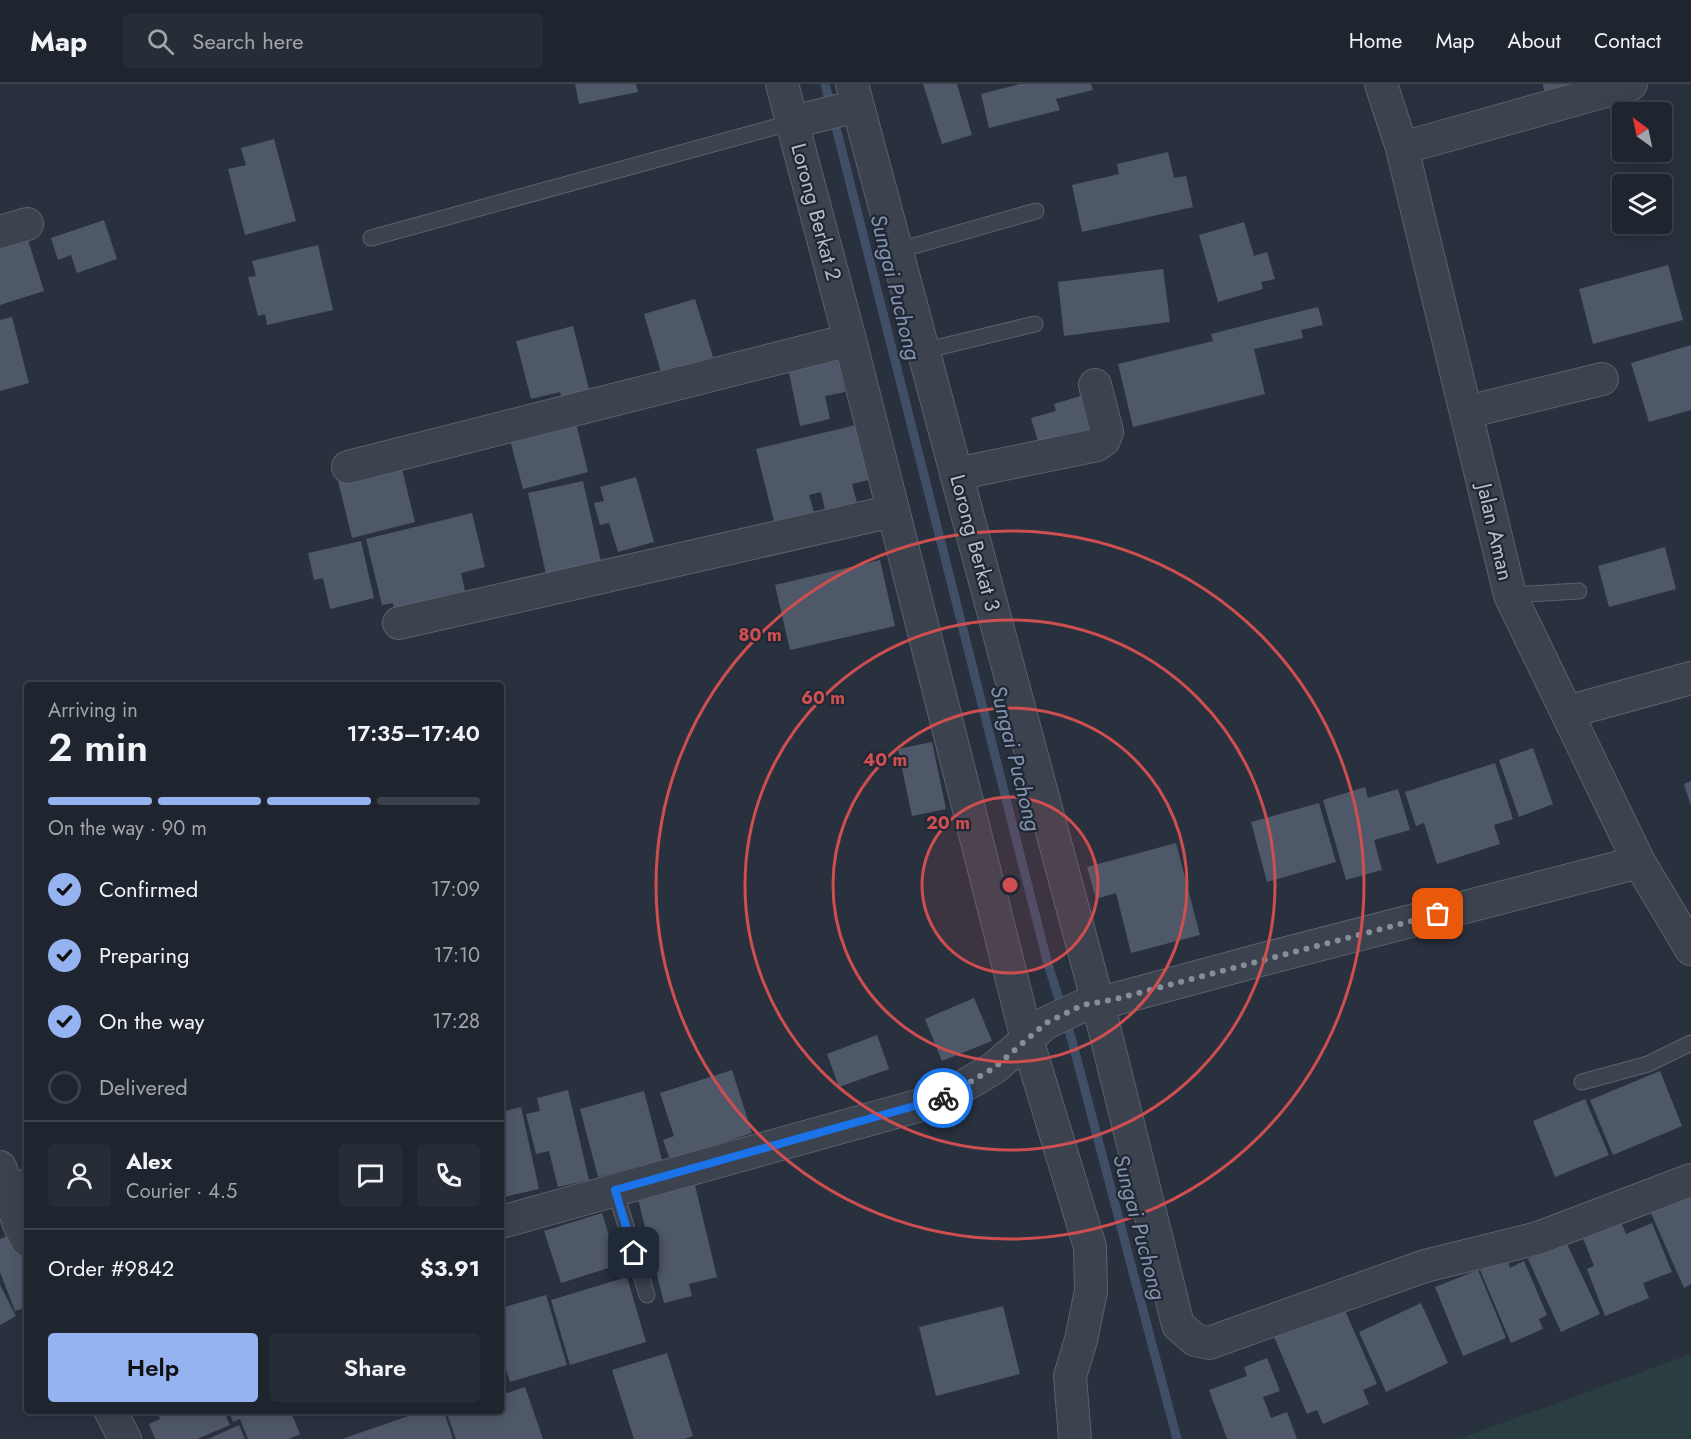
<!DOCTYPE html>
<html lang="en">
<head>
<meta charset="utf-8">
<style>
  :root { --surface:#1f252f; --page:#272d37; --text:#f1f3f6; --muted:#a1a5aa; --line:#3c424b; --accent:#95b2f1 }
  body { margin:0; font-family:Jost,sans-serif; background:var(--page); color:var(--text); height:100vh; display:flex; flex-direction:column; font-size:22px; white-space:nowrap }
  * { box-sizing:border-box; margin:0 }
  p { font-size:20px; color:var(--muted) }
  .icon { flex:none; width:33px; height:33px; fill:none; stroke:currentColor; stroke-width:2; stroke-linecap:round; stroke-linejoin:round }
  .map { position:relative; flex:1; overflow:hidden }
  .sheet { position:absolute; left:24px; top:598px; width:480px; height:732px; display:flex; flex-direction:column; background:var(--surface); border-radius:6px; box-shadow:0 3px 15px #0003,0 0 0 2px var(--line) }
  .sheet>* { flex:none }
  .needle { width:39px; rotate:327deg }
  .fabs { position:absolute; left:1612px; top:18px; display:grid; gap:12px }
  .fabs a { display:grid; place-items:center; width:60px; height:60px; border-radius:6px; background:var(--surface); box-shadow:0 3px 15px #0003,0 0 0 2px var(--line); font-size:30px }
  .pin { position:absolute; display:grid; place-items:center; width:51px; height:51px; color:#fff; margin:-26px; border-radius:12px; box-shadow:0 3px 9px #0006 }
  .courier { position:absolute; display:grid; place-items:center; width:60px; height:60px; margin:-30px; border:4px solid #1a73e8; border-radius:50%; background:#fff; color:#222; box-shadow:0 2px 8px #0007 }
  .head em { font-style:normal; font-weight:600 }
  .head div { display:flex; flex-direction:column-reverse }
  .head { display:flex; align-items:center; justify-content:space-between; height:102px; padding:0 24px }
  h1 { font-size:39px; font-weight:600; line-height:45px }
  .bar { display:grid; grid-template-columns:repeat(4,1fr); gap:9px 6px; align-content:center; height:72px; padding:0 24px }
  .bar i { height:8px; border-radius:4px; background:var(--line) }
  .bar .active { background:var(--accent) }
  .bar p { grid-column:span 4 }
  .line { display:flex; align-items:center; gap:15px; padding:0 24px; border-top:2px solid var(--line) }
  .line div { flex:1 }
  .round { display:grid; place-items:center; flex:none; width:63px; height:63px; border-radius:6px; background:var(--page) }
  ol { padding:0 24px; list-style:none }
  li { display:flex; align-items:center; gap:18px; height:66px }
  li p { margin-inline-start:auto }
  li .icon { padding:6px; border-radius:50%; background:var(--accent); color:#111; stroke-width:4 }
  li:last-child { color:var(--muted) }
  li i { width:33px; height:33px; border:3px solid var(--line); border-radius:50% }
  .primary-button { display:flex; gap:12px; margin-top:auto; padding:12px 24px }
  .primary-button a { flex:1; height:69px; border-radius:6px; background:var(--accent); color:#111; font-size:24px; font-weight:600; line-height:69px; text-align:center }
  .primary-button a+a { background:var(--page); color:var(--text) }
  header { display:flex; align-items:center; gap:36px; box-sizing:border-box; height:84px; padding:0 30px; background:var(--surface); border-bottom:2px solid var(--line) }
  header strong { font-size:28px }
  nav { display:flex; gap:33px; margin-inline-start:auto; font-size:21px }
  .search { width:420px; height:54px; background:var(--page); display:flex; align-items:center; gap:15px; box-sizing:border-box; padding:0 21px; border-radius:6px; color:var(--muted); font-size:22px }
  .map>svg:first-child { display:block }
  .green { fill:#2a3d40 }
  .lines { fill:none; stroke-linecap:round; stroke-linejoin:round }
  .stream { stroke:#404e67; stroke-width:9 }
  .building { fill:#4f5868 }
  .service-casing { stroke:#5a616d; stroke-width:17 }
  .minor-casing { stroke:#5a616d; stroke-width:34 }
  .service { stroke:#3c434f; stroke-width:15 }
  .minor { stroke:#3c434f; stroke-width:32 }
  .done { stroke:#878d99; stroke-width:6; stroke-dasharray:0 10.8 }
  .route { stroke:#1a73e8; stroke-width:8 }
  .ring { fill:none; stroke:#cf4e50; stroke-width:3 }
  .labels { text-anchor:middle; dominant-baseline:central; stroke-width:4.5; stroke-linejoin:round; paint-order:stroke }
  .street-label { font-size:21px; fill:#b9bfca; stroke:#212835 }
  .water-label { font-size:22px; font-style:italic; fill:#8493ae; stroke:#212835 }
  .centre { fill:#cf4e50; stroke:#212835; stroke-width:3 }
  .ring-label { font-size:18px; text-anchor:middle; font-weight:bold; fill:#cf4e50; stroke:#212835; stroke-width:4.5; stroke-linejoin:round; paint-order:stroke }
</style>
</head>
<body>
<header>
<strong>Map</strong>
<div class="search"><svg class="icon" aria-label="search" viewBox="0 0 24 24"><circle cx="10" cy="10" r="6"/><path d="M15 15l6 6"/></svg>Search here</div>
<nav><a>Home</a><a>Map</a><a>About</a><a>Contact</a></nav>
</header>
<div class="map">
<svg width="1691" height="1355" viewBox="0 0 1691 1355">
  <rect width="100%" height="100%" fill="#29313f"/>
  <!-- green -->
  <path class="green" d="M1691,1270V1355H1458Z"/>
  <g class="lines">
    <!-- stream -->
    <path class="stream" d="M825,0L1047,877L1071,953L1177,1355"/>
  </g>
  <!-- building -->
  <path class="building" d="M575,0H636L638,8L579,20Z
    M923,0H957L972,51L942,60Z
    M1020,0H1091L1093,6L1056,15L1060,26L989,44L981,10Z
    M1543,0H1589L1545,13Z
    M274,55L296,137L245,151L228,85L246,81L241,64Z
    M1168,68L1174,94L1186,92L1193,123L1082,148L1072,101L1119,90L1117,80Z
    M104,136L117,175L77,189L71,171L58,176L51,154Z
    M1244,138L1254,172L1267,168L1275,195L1261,198L1263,205L1218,218L1199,151Z
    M28,156L44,207L0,221V165Z
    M318,161L333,226L267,241L265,230L258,232L248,193L256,192L252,177Z
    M1668,181L1683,236L1593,260L1579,205Z
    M1163,185L1170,238L1064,252L1058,198Z
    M695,215L713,273L661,288L644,230Z
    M1318,223L1323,241L1301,246L1303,254L1254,265L1265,310L1133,343L1118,280L1213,257L1211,250Z
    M12,233L29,299L0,307V236Z
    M573,242L591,313L563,320L560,308L531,315L516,257Z
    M1691,261V326L1649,338L1631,279Z
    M839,276L845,308L825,312L830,335L800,342L787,279L818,280Z
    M1090,309L1101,346L1039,361L1031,334L1056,327L1054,320Z
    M575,335L588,388L523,405L509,352Z
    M860,340L873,395L852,400L857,419L825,426L821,408L809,411L814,428L774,437L756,365Z
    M401,381L415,438L352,454L338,397Z
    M636,393L654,458L618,468L609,439L600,441L594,419L604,417L600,403Z
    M583,397L603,487L548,499L528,409Z
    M472,429L485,483L461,489L465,507L446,511L447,517L415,525L413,519L394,524L393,519L382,521L366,455Z
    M361,457L374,514L330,525L323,494L314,496L308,469Z
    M1665,463L1676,505L1609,523L1598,482Z
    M880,476L895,542L790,566L775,501Z
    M932,658L946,725L912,732L898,665Z
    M1533,664L1553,720L1519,733L1499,676Z
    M1495,679L1513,735L1494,741L1500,760L1437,780L1424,739L1416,742L1405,708Z
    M1691,697V722L1684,700Z
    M1365,703L1368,714L1398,705L1410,746L1374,756L1382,786L1346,796L1323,716Z
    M1319,719L1336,778L1267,798L1251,738Z
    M1176,759L1200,851L1131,869L1116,809L1096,815L1087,783Z
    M974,914L992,957L942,977L925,935Z
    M877,951L889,985L839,1003L827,970Z
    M732,986L752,1049L670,1076L663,1056L674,1052L660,1009Z
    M1660,987L1682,1042L1613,1071L1590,1016Z
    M568,1006L589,1096L558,1103L549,1067L536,1070L526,1030L540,1027L537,1014Z
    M644,1007L662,1076L598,1093L580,1025Z
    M1585,1015L1609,1071L1555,1093L1533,1037Z
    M521,1023L539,1105L504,1113L501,1101V1028Z
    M695,1101L717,1193L689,1200L692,1212L664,1219L638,1115Z
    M1691,1108V1200L1684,1204L1650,1127Z
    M602,1129L618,1181L561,1199L544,1147Z
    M1619,1134L1626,1150L1652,1139L1672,1188L1643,1199L1649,1214L1605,1232L1587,1185L1594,1182L1581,1149Z
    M15,1149L27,1181V1223L15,1227L0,1188V1155Z
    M1566,1158L1600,1230L1561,1248L1528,1175Z
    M1507,1175L1510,1184L1524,1177L1547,1231L1539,1235L1543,1245L1511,1259L1480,1186Z
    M1478,1186L1506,1254L1463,1272L1435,1203Z
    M627,1193L646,1258L570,1281L551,1216Z
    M0,1201L16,1232L0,1241Z
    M546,1211L567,1281L510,1298L501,1269V1224Z
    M1341,1217L1377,1300L1363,1306L1369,1320L1323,1340L1317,1326L1307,1330L1272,1248Z
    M1421,1219L1448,1279L1386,1308L1359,1248Z
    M1003,1222L1020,1290L936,1312L919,1243Z
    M667,1269L693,1352L684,1355H634L612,1286Z
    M1267,1274L1280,1307L1263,1313L1271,1334L1287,1328L1297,1355H1227L1209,1306L1247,1292L1244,1283Z
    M525,1303L543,1355H456L447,1330L454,1328H501V1311Z
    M157,1328H224L230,1341L197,1355H155L149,1340L160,1335Z
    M229,1328H291L300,1350L289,1355H248L240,1335L233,1338Z
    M420,1328H444L453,1355H342Z
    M239,1341L245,1355H208Z"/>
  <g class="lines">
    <defs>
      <path id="service" d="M371,154L793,38
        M896,167L1036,127
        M923,267L1035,240
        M1510,511L1579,507
        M1582,998L1648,980L1691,959
        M5,1100L27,1092
        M615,1106L647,1211"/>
      <path id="minor" d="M782,0L850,256L1027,955L1090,1163L1091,1207L1081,1256L1070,1292L1075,1355
        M852,0L1098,919L1178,1241L1195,1256L1209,1259L1425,1182L1538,1154L1691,1096
        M1381,0L1402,64L1510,511L1639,778L1691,865
        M793,38L857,22
        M1402,64L1631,0
        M0,148L27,140
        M1467,328L1602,295
        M348,383L850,256
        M956,390L1097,361L1104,356L1107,348L1095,301
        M399,539L893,427
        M1567,628L1691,594
        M0,1083L19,1140L27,1156
        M501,1138L942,1015L994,984L1046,939L1082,922L1116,915L1260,876L1639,778
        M111,1328L125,1355"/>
    </defs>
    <!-- service casing -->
    <use href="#service" class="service-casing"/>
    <!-- minor casing -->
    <use href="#minor" class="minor-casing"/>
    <!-- service -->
    <use href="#service" class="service"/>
    <!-- minor -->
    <use href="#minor" class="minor"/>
  </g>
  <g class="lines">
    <!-- done -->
    <path class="done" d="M943,1014L994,984L1046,939L1083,921L1116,915L1438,830"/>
    <!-- route -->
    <path class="route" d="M634,1169L615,1106L943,1014"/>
  </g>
  <!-- distance rings -->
  <circle cx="1010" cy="801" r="88" fill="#cf4e50" fill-opacity=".12"/>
  <g class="ring">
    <circle cx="1010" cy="801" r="88"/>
    <circle cx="1010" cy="801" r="177"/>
    <circle cx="1010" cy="801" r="265"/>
    <circle cx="1010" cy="801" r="354"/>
  </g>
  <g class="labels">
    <!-- street labels -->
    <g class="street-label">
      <text transform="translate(816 128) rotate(75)">Lorong Berkat 2</text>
      <text transform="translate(1495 448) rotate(77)">Jalan Aman</text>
      <text transform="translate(975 459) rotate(75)">Lorong Berkat 3</text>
    </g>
    <!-- water labels -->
    <g class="water-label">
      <text transform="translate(896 203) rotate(76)">Sungai Puchong</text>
      <text transform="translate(1016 674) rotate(76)">Sungai Puchong</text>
      <text transform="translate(1140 1143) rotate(75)">Sungai Puchong</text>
    </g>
  </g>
  <circle cx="1010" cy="801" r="9" class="centre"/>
  <g class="ring-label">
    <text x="760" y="557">80 m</text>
    <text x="823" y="620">60 m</text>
    <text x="885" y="682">40 m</text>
    <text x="948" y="745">20 m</text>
  </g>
</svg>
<div class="fabs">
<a><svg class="needle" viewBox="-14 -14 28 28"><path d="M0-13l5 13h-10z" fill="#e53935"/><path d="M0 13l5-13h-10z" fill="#a1a5aa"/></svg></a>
<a><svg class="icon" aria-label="layers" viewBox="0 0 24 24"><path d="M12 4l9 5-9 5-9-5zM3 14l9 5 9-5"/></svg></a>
</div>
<div class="pin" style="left:1438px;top:830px;background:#ea580c"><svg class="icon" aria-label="bag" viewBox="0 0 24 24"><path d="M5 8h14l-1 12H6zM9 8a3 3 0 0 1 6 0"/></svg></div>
<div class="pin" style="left:634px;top:1169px;background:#1f2937"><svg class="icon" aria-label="home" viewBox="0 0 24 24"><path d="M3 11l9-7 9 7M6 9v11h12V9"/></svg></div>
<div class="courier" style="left:943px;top:1014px"><svg class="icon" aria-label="bike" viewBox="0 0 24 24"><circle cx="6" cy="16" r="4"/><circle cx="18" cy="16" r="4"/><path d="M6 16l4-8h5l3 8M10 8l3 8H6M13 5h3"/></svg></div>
<section class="sheet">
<div class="head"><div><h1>2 min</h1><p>Arriving in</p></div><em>17:35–17:40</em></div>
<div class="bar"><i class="active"></i><i class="active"></i><i class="active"></i><i></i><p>On the way · 90 m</p></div>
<ol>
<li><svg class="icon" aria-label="check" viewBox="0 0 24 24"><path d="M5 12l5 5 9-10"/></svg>Confirmed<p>17:09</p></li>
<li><svg class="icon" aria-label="check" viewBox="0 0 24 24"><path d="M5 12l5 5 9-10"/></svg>Preparing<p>17:10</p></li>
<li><svg class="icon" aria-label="check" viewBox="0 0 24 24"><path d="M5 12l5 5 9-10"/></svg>On the way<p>17:28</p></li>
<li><i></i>Delivered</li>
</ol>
<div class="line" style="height:108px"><a class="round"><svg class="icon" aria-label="person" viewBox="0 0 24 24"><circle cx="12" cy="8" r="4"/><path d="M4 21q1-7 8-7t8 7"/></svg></a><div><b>Alex</b><p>Courier · 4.5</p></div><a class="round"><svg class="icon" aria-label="chat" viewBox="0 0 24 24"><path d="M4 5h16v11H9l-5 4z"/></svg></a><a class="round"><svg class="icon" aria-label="phone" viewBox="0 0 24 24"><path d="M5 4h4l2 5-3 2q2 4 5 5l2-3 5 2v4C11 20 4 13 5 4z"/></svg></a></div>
<div class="line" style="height:78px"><div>Order #9842</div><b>$3.91</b></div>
<div class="primary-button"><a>Help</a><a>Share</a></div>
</section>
</div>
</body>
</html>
